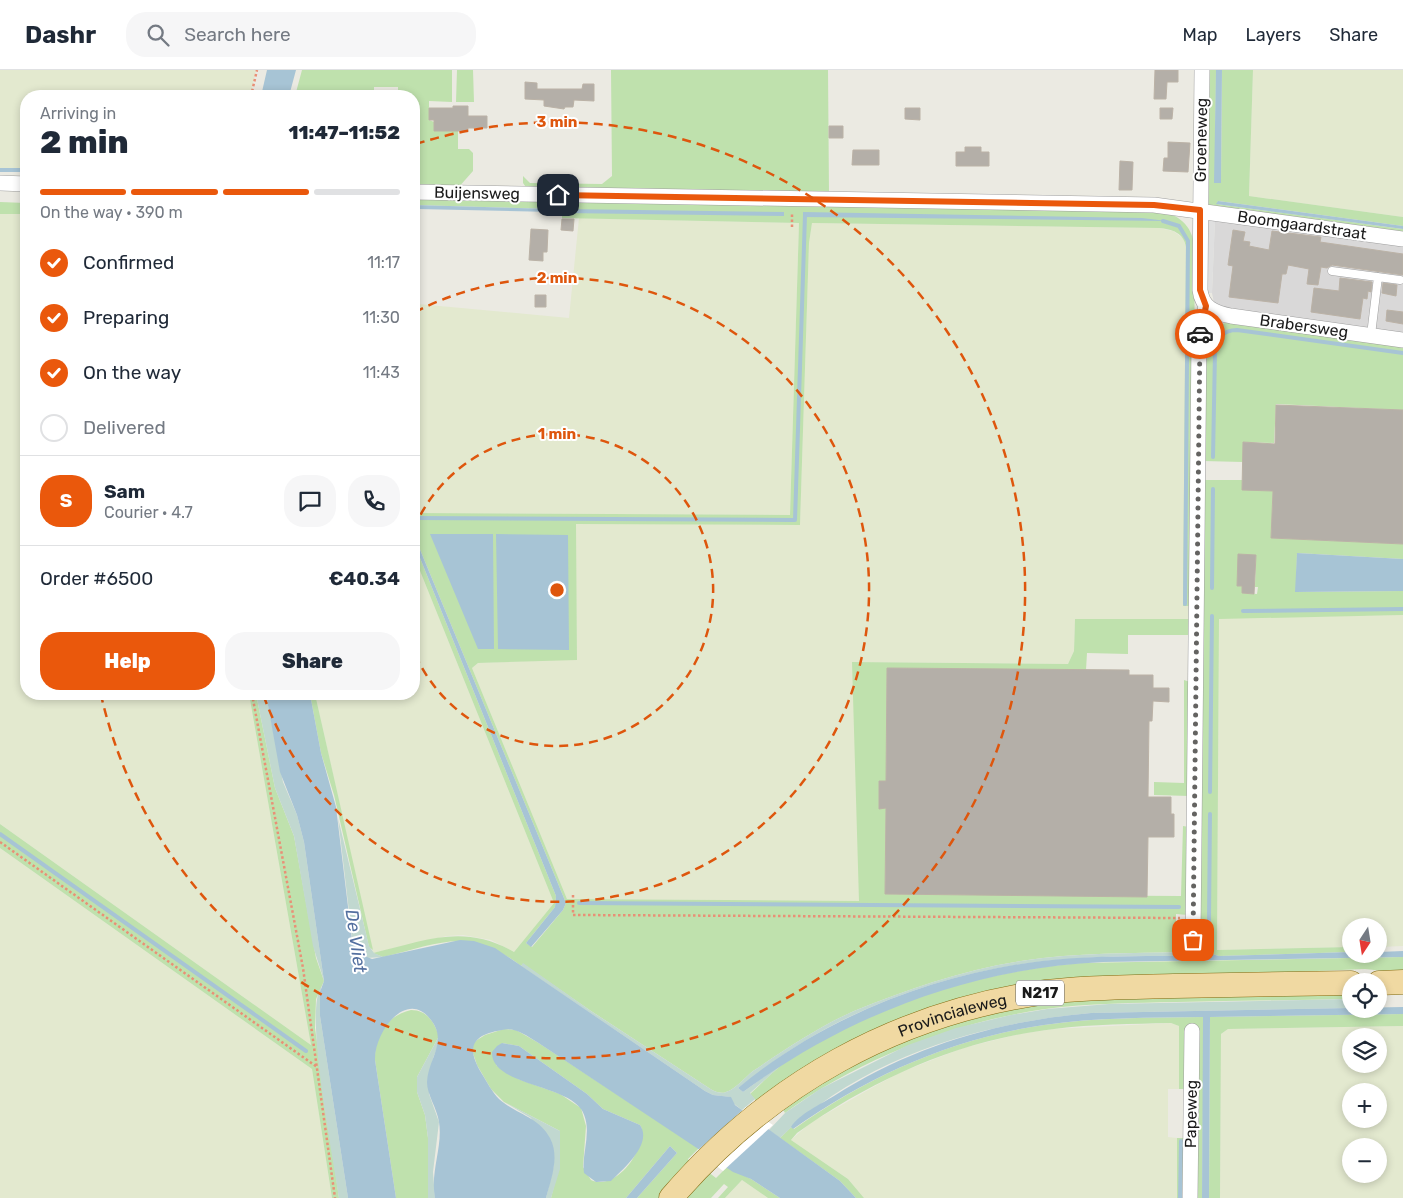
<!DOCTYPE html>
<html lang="en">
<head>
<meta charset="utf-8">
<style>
  :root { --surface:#fff; --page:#f6f6f7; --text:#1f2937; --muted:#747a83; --line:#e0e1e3; --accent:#ea580c }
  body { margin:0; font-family:Rubik,sans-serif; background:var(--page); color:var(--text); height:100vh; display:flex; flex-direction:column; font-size:19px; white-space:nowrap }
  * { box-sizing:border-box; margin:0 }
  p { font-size:16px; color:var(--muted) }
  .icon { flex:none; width:28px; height:28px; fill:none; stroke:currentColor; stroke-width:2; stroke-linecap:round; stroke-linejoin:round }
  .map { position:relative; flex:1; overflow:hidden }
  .side { position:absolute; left:20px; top:20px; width:400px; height:610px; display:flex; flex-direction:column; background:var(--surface); border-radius:20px; box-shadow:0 2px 8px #0003 }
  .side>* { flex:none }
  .needle { width:32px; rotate:192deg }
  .tools { position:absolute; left:1342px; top:848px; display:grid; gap:10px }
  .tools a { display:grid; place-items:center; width:45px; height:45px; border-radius:50%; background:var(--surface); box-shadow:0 2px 8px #0003; font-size:25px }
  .pin { position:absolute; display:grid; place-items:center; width:42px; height:42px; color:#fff; margin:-21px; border-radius:10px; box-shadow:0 2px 8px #0006 }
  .courier { position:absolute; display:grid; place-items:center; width:50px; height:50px; margin:-25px; border:4px solid #ea580c; border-radius:50%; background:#fff; color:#222; box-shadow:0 1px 6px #0007 }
  .overview em { font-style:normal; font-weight:800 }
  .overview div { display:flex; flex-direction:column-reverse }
  .overview { display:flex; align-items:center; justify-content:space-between; height:85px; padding:0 20px }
  h1 { font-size:32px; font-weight:800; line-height:38px }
  .bar { display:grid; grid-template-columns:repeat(4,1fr); gap:8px 5px; align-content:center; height:60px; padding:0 20px }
  .bar i { height:6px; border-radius:4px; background:var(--line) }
  .bar .on { background:var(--accent) }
  .bar p { grid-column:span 4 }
  .line { display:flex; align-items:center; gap:12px; padding:0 20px; border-top:1px solid var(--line) }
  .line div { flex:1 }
  .round { display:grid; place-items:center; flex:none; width:52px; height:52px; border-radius:20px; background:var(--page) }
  ol { padding:0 20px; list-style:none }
  li { display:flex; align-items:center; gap:15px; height:55px }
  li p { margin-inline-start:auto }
  li .icon { padding:5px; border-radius:50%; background:var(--accent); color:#fff; stroke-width:4 }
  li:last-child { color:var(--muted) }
  li i { width:28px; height:28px; border:2px solid var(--line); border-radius:50% }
  .button { display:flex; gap:10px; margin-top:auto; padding:10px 20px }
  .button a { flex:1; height:58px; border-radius:20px; background:var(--accent); color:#fff; font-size:20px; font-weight:800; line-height:58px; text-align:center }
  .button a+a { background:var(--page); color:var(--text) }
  header { display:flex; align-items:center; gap:30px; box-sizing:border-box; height:70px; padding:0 25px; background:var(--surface); border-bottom:1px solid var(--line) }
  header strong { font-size:24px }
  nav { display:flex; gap:28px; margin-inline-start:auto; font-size:18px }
  .search { width:350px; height:45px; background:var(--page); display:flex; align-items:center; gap:12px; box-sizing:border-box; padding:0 18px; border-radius:20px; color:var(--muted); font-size:19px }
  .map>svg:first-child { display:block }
  .residential { fill:#d9d8d8 }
  .farmland { fill:#e3e9cf; fill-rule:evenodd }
  .grass { fill:#bfe1ad; fill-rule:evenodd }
  .wetland { fill:#c1d8d0 }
  .parking { fill:#dfdfdf }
  .water { fill:#a7c4d5 }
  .pier { fill:#fff }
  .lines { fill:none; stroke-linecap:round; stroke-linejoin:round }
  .stream { stroke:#a7c4d5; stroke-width:4 }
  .building { fill:#b4afa8; stroke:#bbb2a6 }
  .lane-casing { stroke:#9f9f9f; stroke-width:9 }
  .street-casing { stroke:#9f9f9f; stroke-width:16 }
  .primary-casing { stroke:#826b10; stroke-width:25 }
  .path { stroke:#e99076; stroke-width:2.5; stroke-dasharray:2.5 2.5; stroke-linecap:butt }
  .lane { stroke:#fff; stroke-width:8 }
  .street { stroke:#fff; stroke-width:15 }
  .primary { stroke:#f0d9a2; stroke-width:24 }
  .done { stroke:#646361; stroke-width:5; stroke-dasharray:0 9 }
  .route { stroke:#ea580c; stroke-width:6 }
  .ring { fill:none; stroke:#de560d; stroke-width:2.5; stroke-dasharray:9 6 }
  .labels { text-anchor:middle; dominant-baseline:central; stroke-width:4; stroke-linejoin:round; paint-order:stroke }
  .shield { fill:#fff; stroke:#5f5f5f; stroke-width:1 }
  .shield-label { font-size:15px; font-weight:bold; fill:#1b1b1b }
  .street-label { font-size:16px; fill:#1b1b1b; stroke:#fff }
  .water-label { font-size:18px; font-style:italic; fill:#536f9f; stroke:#fff }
  .centre { fill:#de560d; stroke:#fff; stroke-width:2.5 }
  .ring-label { font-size:15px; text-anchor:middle; font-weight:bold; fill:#de560d; stroke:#fff; stroke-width:4; stroke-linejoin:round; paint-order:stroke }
</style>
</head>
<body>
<header>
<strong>Dashr</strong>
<div class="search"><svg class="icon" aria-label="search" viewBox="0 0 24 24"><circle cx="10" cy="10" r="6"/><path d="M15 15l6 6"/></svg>Search here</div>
<nav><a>Map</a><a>Layers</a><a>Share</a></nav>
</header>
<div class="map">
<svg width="1403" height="1128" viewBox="0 0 1403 1128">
  <rect width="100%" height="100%" fill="#ebeae2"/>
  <!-- residential -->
  <path class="residential" d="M1215,147L1403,173V264L1224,239L1214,233L1212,223Z"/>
  <!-- farmland -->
  <path class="farmland" d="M0,0H256L250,26H26V98H0Z
    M1253,0H1403V147L1249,126Z
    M0,144H26V624H249L311,975L0,754Z
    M579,148L799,153L790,445L414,443L418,234L569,248Z
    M812,153L1159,158L1173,161L1183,168L1186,177L1183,536H1192V549H1075L1074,581L1068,594L853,592L860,831L567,829L472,598L478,593L577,589L575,453L800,455L809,173Z
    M414,486L554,833L514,882L491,870L463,865L447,866L373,883L315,624H414Z
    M1403,545V876L1379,877V856H1351V877L1217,880L1219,548Z
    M0,778L312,999L332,1128H0Z
    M1171,953L1179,956V1019H1168V1067L1177,1068V1128H864L848,1109L791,1070L810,1053L875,1016L901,1002L963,978L1019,964L1053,959Z
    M1403,956V1128H1220L1221,964L1228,959ZM1351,966H1379V994H1351ZM1351,1021H1379V1049H1351ZM1351,1076H1379V1104H1351Z
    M742,1110L768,1128H725Z"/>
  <!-- grass -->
  <path class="grass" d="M302,0H452V32L429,31V50L458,61V79H469L473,83V101L458,118L414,117V26H398V17H374V26H353V23H338V26H295Z
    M457,0H473L474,32H456Z
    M611,0H828L829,124L528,120L523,113V106L530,113L602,114L612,106Z
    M1207,0H1216L1215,113L1221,112L1222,0H1253L1249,126L1403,147V156L1218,131L1217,134L1403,159V163L1212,139L1207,134Z
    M414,127L552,130L555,135L554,139L414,135Z
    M565,131L1161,140C1182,147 1193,157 1195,180L1192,536H1183L1186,177C1184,163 1172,159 1159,158L812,153L809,173L800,455L576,454L577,590L478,593L472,598L567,829L859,831L852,592L1068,594L1074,581L1075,549H1192L1191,565H1128V584L1087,583L1086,600L887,598L886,711L879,712V738H886L885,824L1181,826L1183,756L1189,757L1188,845L1176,844V853L1189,852L1204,410H1242V419L1273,421L1271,468L1403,474V489L1297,483L1296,522L1403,521V545L1219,549L1217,880L1351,877V882L1219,886L1212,884L1211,875H1206V882C1152,883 1097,882 1043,888C978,895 915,916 854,941C818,957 786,979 753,1001C745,1007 736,1019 726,1022C722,1024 716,1022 712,1020L591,941L523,894L521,896C469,856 441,873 383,887L373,883C426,871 463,853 514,882L554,833L414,486V473L556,826L555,837L526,873L532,877L563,840L566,833L414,465V443L790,445L799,153L562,148V134ZM1256,485L1255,517H1258L1257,524L1242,523V516H1237Z
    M0,132L26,133V144H0Z
    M414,233L418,234L414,370Z
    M1228,252L1403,276V340L1276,334L1274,373L1244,372L1243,392L1203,391L1206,269L1217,256Z
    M1184,610L1190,612V726L1154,725V712L1184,713Z
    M249,624H256L275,718L294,766L316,888L324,911L316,929L315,958L339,1128H332L312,999L0,778V754L311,975Z
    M310,624H315L373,880L369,877L334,725L321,683Z
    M1403,887V903L1365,899L1317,901L1035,917L758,1033L750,1024C762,1013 774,1000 787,991C864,935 987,900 1081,893Z
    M1351,921V929C1293,930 1235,931 1177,932C1134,933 1089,933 1045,939C956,952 858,989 785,1043L781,1036L802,1021L929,958L1036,931Z
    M411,940C427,940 434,952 439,966L417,1007V1022L425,1045L428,1068V1128H396L375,990C374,966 386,946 411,940Z
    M1403,944V956L1228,959L1221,964L1220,1128H1209L1210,947Z
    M1204,947L1202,1128H1196L1187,1019H1179V956L1171,953C1132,954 1093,954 1054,959C960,970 873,1009 797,1063L791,1070L848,1109L864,1128H856L840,1111L780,1068L791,1057L794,1059C868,1006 953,968 1044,955C1097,947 1151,948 1204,947Z
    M504,959L516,960L537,972L699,1078L688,1089L690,1093L661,1128H637L677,1083L670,1076L626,1128H551L560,1092V1061L504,1032L491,1019L477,995L472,980L474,972L485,965ZM502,973L519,976L587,1024L603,1039L640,1055L642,1059C641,1065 640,1072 638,1078C632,1096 610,1119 591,1110L583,1097L586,1056L581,1038L560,1024L518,1009L496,995Z
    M1177,1068H1185V1128H1177Z
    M727,1097L751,1109L780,1128H768L742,1110L725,1128H718L728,1117L724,1114L711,1128H681L707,1101L716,1108Z"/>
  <!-- wetland -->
  <path class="wetland" d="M256,624H266L283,712L297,745L304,772L324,911L313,876L294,766L275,718Z
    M338,748L369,876L374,883L383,887L366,888L353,875Z
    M1206,882L1201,886C1157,886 1113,885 1069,889C977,895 878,925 800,974C778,987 759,1003 738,1018L743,1022L786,991L750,1023L755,1029L742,1040L733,1033L730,1027L713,1025L705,1021L521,896L523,893L591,941L712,1020C716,1022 722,1024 726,1022C736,1019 745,1007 753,1001C786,979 818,957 854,941C915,916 978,895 1043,888C1097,882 1152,883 1206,882Z
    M321,917L320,946L348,1128H339C334,1090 304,943 321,917Z
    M1351,929V938L1091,943C979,953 862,988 780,1068L769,1060L785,1043L820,1019L908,975L956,958L1011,945L1047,939L1109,934Z
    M439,966L438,976L433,988L429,1024L439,1052L433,1102L435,1128H428V1068L425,1045L417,1022V1007Z
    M504,1032L560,1061V1099L551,1128H546L554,1095L531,1048Z"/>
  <!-- parking -->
  <path class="parking" d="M1207,150L1215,151L1212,223H1206Z"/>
  <!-- water -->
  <path class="water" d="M267,0H296L289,26H261Z
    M1216,0H1222L1221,113H1214Z
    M1218,131L1403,156V159L1216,134Z
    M414,135L554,139L553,142L417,139L414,249Z
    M565,139L784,142V146L564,143Z
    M803,142L1142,148L1167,151L803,147Z
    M430,464H493L494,579H478Z
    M496,464L568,465L569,580L498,579Z
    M414,465L566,833L563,840L531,877L526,873L555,837L556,826L414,473Z
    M1297,483L1403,489V521L1295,522Z
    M266,624H310L321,683L336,737L352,870L360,884L372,889L460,870L474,871L495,878L705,1021L713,1025L731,1027L735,1035L840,1111L856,1128H780L751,1109L733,1102L537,972C525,965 515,957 502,960C471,965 466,978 482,1004C487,1012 492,1022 499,1029C516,1044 539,1047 550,1068C560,1087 551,1109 546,1128H435C430,1101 443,1077 439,1052C437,1038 427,1025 427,1012C428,989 448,972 431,950C407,918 374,962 375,990L396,1128H348L320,946V922L324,911L304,772L297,745L280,702Z
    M1206,875H1211L1212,884L1219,886L1351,882L1379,884V882L1403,881V887L1103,892C971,898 848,945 743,1022L738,1018C822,948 933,904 1042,891C1095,885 1149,886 1201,886L1206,882Z
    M1403,937V944L1210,947L1209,1128H1202L1203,947C1150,948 1096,947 1044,955C953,968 868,1006 793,1059L791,1057C799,1044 821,1034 834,1026C912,976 998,951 1091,943Z
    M502,973L519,976L587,1024L603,1039L640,1055C653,1074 623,1099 611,1111L596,1112L584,1103C581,1082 594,1059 581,1039C564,1014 491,1015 492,982L497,976Z
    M670,1076L677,1083L637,1128H626Z"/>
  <!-- pier -->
  <path class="pier" d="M746,1037L773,1055L723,1101L697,1081Z"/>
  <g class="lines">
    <!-- stream -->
    <path class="stream" d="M0,100H26
      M1163,151L1179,156L1188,171L1185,534
      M1213,387L1215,282C1216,269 1223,260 1237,260L1403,283
      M414,448L795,450L805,145
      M1212,518L1213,419
      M1243,541L1403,539
      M1210,722L1212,546
      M0,764L306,981
      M579,833L1179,837
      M1209,851L1210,744
      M1180,1128L1181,1071"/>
  </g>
  <!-- building -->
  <path class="building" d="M1155,0H1178V12H1167L1166,29H1154Z
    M525,12L537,13V19H582L583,14H594V31L574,30L573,37H565L564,39L544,36V30L525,29Z
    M453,36H468V46H487V58H468V61H434V50H429V38H453Z
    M905,38H920V50L905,49Z
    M1160,38H1173L1172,49H1160Z
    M829,56H843V68H829Z
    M1168,72L1190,73L1188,102L1163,101L1164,88H1168Z
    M965,77H981V82H989V96H956V82H965Z
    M853,80H879V95H852Z
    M1120,91L1133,92L1132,120H1119Z
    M562,149H574L573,161L561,160Z
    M531,159L548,160L547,182H543V191L529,190Z
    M1233,160L1245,162L1243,171L1250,172L1249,176L1269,180L1272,161L1321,167L1320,172L1403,184V205L1332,195L1327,198L1321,197L1318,215L1307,214L1309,199L1288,195L1286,204H1282L1278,233L1229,227L1233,196L1228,195Z
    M1340,208L1372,212L1371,222L1368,221L1367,229L1363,228L1360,249L1311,242L1314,218L1339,221Z
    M1383,213L1397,215L1396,226L1382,223Z
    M535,225H546V237H535Z
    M1387,240L1403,242V254L1386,251Z
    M1276,335L1403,340V474L1271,468L1273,421L1242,420L1243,372L1275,374Z
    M1238,484L1256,485L1254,524L1242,523V516H1237Z
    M887,598L1129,600V605H1153V618H1169V632L1153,631L1152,651H1149L1148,727H1171V744H1174V767H1148L1147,827L885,824L886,738L879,739V711H886Z"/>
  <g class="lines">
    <defs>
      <path id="lane" d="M1332,201L1400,210
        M1371,265L1378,207"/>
      <path id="street" d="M1202,0L1200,220C1202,238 1215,243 1231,246L1403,270
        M0,113L26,114
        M414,122L1154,135L1403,169
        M1193,869L1199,269L1206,236
        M1190,1128L1192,961"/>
      <g id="primary">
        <path d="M1379,913L1403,912"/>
        <path id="s1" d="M671,1128C769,1014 896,943 1046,922C1088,917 1131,917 1174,916C1233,915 1292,914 1351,913"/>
      </g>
    </defs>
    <!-- lane casing -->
    <use href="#lane" class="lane-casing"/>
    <!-- street casing -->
    <use href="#street" class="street-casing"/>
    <!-- primary casing -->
    <use href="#primary" class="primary-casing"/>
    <!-- path -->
    <path class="path" d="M251,26L257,0
      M792,157V143
      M252,624L303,898L335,1128
      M0,772L317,997
      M573,825V845L1180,848"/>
    <!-- lane -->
    <use href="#lane" class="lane"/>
    <!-- street -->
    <use href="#street" class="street"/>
    <!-- primary -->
    <use href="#primary" class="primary"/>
  </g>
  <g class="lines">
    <!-- done -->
    <path class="done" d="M1193,870L1200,264"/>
    <!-- route -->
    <path class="route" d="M558,125L1154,135L1200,140V220L1206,236L1200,264"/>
  </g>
  <!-- distance rings -->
  <g class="ring">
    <path d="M414 458A156 156 0 1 1 414 582"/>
    <path d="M415 242A312 312 0 1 1 263 624"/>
    <path d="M416 74A468 468 0 1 1 101 625"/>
  </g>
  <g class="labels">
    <!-- shield labels -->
    <rect class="shield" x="1016" y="910.5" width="48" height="25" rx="4"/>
    <g class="shield-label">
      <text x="1040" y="923">N217</text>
    </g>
    <!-- street labels -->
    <g class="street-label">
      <text transform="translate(1201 70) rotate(-89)">Groeneweg</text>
      <text transform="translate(477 123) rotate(1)">Buijensweg</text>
      <text transform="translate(1302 155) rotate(8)">Boomgaardstraat</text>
      <text transform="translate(1304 256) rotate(8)">Brabersweg</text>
      <text stroke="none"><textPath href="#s1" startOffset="341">Provincialeweg</textPath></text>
      <text transform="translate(1191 1044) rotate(-89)">Papeweg</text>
    </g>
    <!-- water labels -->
    <g class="water-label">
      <text transform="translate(356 871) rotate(82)">De Vliet</text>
    </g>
  </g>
  <circle cx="557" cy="520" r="8" class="centre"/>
  <g class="ring-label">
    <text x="557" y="57">3 min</text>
    <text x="557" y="213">2 min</text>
    <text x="557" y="369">1 min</text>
  </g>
</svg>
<div class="tools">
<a><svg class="needle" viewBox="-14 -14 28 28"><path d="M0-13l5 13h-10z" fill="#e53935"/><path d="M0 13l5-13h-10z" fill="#747a83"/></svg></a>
<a><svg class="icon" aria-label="locate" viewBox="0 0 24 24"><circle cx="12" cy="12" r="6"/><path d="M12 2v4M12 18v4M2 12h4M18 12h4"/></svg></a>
<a><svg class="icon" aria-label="layers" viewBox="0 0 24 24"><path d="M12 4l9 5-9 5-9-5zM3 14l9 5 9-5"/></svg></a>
<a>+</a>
<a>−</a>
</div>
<div class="pin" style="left:1193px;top:870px;background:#ea580c"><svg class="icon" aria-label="bag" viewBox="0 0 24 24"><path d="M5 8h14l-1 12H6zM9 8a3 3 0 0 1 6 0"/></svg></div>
<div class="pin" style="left:558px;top:125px;background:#1f2937"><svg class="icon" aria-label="home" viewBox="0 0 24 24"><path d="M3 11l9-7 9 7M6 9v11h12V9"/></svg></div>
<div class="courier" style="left:1200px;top:264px"><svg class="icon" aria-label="car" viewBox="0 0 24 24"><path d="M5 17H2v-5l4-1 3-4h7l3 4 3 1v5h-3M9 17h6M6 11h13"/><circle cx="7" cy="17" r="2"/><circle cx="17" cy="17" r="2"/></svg></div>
<section class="side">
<div class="overview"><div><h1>2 min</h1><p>Arriving in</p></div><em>11:47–11:52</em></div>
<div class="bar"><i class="on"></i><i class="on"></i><i class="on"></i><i></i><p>On the way · 390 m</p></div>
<ol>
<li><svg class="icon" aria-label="check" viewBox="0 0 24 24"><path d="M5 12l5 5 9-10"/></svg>Confirmed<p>11:17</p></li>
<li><svg class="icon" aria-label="check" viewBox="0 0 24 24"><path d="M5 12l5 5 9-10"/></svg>Preparing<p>11:30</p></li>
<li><svg class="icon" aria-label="check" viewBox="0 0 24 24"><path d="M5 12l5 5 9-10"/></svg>On the way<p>11:43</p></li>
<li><i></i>Delivered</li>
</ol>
<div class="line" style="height:90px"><b class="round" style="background:var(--accent);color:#fff">S</b><div><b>Sam</b><p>Courier · 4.7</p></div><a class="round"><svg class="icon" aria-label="chat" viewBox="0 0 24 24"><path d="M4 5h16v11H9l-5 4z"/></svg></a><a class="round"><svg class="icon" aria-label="phone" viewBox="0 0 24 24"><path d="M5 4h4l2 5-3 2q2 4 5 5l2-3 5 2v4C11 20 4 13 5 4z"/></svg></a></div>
<div class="line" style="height:65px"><div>Order #6500</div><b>€40.34</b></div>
<div class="button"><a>Help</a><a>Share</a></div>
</section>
</div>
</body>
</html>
